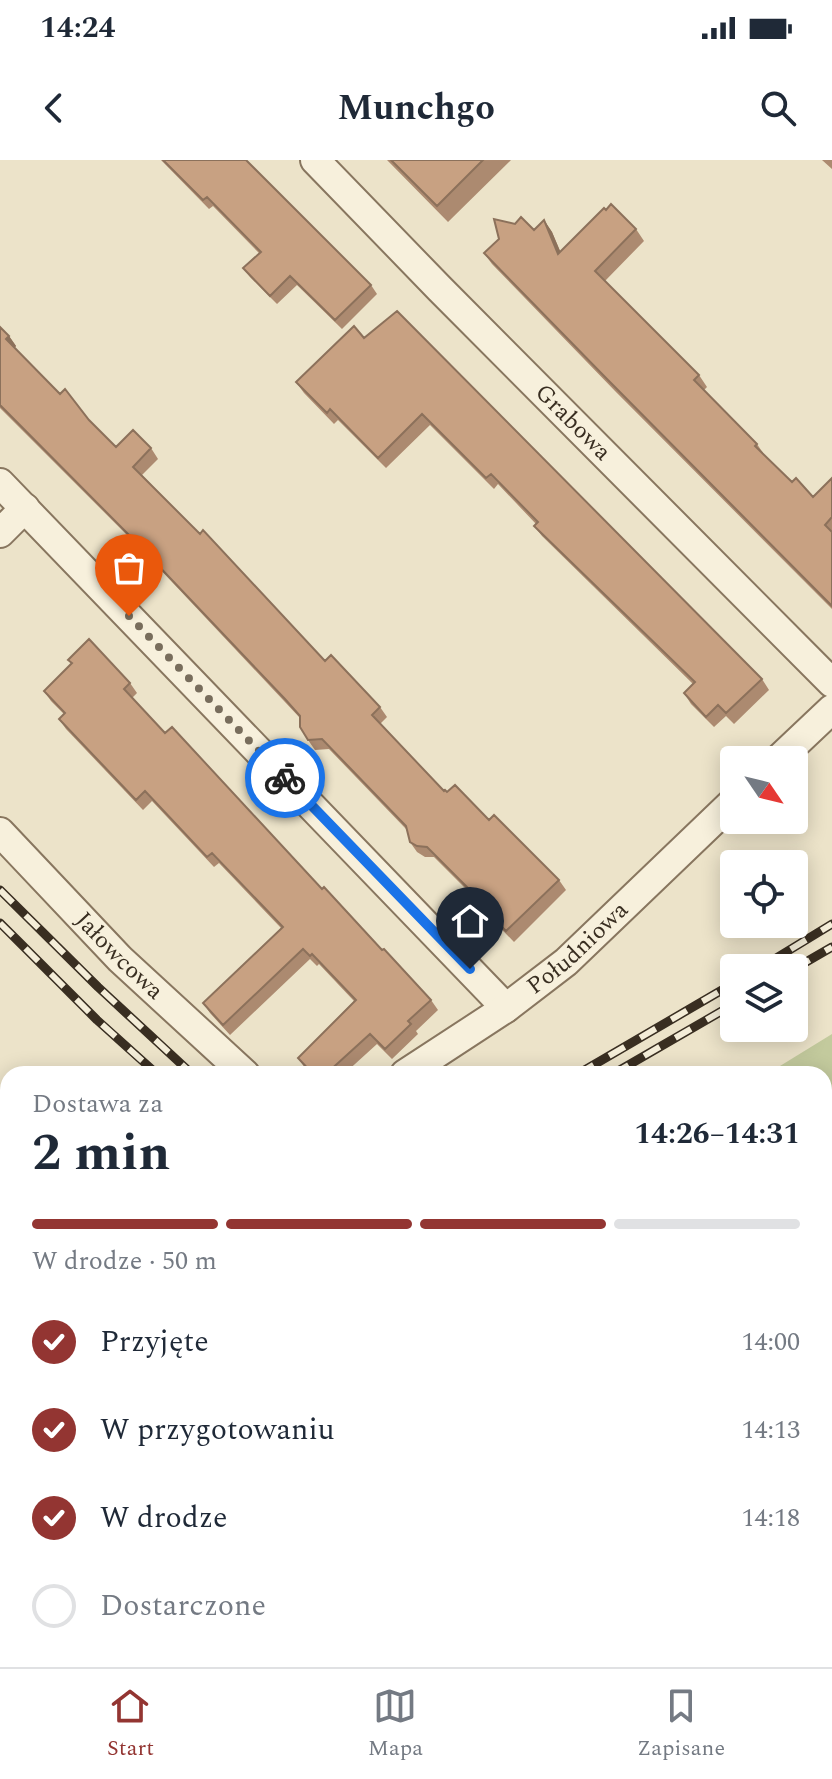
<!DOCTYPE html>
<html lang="pl">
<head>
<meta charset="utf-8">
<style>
  :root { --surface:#fff; --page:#f6f6f7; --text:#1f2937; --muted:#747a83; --line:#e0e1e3; --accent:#933532 }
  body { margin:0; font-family:Spectral,serif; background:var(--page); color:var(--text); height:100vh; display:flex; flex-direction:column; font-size:30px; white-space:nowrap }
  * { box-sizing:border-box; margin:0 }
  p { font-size:26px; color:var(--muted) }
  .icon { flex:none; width:44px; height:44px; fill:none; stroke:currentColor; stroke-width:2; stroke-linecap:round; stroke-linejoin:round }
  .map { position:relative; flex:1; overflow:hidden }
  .drawer { position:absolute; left:0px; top:906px; width:832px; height:602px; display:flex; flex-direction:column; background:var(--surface); border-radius:24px 24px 0 0; box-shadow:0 4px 20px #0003 }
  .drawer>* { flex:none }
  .needle { width:52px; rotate:125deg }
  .fabs { position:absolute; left:720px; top:586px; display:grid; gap:16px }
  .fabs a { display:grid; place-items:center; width:88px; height:88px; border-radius:8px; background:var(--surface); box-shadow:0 4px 20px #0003; font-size:40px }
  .pin { position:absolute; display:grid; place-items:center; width:68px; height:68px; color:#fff; margin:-82px -34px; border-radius:50% 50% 50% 0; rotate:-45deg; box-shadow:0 0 8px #0007 }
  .pin .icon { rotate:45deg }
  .courier { position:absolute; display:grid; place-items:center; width:80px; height:80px; margin:-40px; border:6px solid #1a73e8; border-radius:50%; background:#fff; color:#222; box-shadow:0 2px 10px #0007 }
  .headline em { font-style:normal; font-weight:700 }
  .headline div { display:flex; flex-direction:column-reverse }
  .headline { display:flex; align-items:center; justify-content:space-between; height:136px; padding:0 32px }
  h1 { font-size:52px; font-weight:700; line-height:60px }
  .bar { display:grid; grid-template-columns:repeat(4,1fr); gap:12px 8px; align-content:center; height:96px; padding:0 32px }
  .bar i { height:10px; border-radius:6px; background:var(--line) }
  .bar .on { background:var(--accent) }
  .bar p { grid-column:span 4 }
  ol { padding:0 32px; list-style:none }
  li { display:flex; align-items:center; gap:24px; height:88px }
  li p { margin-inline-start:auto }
  li .icon { padding:8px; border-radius:50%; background:var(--accent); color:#fff; stroke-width:4 }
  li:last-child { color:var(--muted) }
  li i { width:44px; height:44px; border:4px solid var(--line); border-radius:50% }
  .status { display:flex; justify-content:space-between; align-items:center; height:56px; padding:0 40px; background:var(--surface); direction:ltr }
  .status svg { height:22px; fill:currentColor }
  header { display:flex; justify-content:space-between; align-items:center; height:104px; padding:0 32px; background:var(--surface); font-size:36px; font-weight:700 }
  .dock { display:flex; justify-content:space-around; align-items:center; height:112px; border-top:2px solid var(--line); background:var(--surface); font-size:22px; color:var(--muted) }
  .dock a { display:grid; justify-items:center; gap:4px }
  .dock .on { color:var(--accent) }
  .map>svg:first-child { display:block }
  .green { fill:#c3ca9d }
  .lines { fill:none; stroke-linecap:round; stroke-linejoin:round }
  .lane-casing { stroke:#88765f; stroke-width:18 }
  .street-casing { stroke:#88765f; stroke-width:32 }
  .secondary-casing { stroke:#6a5742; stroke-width:44 }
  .lane { stroke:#f7f0dc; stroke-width:14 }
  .street { stroke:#f7f0dc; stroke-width:28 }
  .secondary { stroke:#f7f0dc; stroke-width:40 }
  .rail-casing { stroke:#392e21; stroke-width:9 }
  .rail { stroke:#f4edd8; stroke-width:6; stroke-dasharray:18; stroke-linecap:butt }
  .wall { fill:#ac8a70 }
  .shaded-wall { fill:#8c715b }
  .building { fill:#c8a182; stroke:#8c715b; stroke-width:2 }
  .done { stroke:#786d5c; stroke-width:8; stroke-dasharray:0 14.4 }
  .route { stroke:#1a73e8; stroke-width:10 }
  .labels { text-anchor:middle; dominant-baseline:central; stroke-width:8; stroke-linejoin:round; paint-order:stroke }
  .street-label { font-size:24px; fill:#392e21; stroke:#f4edd8 }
</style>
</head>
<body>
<div class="status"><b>14:24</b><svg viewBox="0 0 49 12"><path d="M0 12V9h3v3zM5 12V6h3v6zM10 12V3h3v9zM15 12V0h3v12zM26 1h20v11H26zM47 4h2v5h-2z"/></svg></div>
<header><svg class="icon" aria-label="back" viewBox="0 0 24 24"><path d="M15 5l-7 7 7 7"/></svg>Munchgo<svg class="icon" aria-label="search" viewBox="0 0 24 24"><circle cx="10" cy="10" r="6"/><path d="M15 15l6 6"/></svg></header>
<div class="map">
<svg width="832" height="1507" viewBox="0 0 832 1507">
  <rect width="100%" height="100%" fill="#ece3c9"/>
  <!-- green -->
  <path class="green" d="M832,874V1182L824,1189V914H767Z
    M0,1022L8,1034V1087L0,1092Z
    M731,1500H824L832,1504V1507H744Z"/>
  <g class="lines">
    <defs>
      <path id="lane" d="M0,1126L8,1121
        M0,1400L8,1396
        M824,1456L832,1460
        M166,1500L170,1507
        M234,1500L238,1507"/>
      <g id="street">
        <path id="s1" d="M315,0L440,129L832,523"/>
        <path d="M0,323L506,848"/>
        <path d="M0,373L25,348"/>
        <path d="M778,600L832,549"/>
        <path id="s2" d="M0,672L120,799L245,914"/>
        <path id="s3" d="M405,914L506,848L566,802L734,641"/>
        <path d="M824,1302L832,1307"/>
      </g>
      <path id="secondary" d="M0,1467L8,1484"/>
    </defs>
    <!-- lane casing -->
    <use href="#lane" class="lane-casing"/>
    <!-- street casing -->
    <use href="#street" class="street-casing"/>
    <!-- secondary casing -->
    <use href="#secondary" class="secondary-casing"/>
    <!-- lane -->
    <use href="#lane" class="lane"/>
    <!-- street -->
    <use href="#street" class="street"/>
    <!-- secondary -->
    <use href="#secondary" class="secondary"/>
    <defs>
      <path id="rail" d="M0,730L98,827L192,914
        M0,763L97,860L157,914
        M760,808L832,764
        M794,809L832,787
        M578,914L734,823
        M613,914L734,844
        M0,1250L8,1246
        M0,1272L8,1267
        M824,1356L832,1360
        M824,1382L832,1386"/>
    </defs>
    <!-- rail casing -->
    <use href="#rail" class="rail-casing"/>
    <!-- rail -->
    <use href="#rail" class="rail"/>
  </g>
  <!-- wall -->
  <path class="wall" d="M161,0H246L371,125L377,134L342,169L297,125L277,144L250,117L243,108L259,93L213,46L209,49Z
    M387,0H511L448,62Z
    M822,0H832V9Z
    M544,60L552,72L560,91L636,69L644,81L605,121L699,215L707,227L704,230L757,284L765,296L792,322L813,337L832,318V449L615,231L492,104L484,93L534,70Z
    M0,167L9,176L16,186L14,188L60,234L116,287L151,288L158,299L142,315L325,501L380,547L387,557L380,564L444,631L489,660L559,720L566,730L514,782L474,741L467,730L434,697H425L417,692L410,682L407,670L329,589L315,590L308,580L300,558L141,389L0,248Z
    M364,178L762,519L769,530L734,564L726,556L714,567L691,544L684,533L693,524L542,376L534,366L536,364L498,324L494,329L430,265L386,308L338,260L334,264L304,233L296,222Z
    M68,500L130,523L137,533L132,538L165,573L322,729L431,840L438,850L416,871L418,874L392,899L377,884L344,914H311L305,908L298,898L354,841L319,804L317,806L310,799L230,875L210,853L203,843L281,768L219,703L214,707L152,641L143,650L66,569L59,559L64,554L51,541L44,531L71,504Z"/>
  <!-- shaded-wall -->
  <path class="shaded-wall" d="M544,60L552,72L566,105L558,94Z
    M9,176L16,186L13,190L6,179Z"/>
  <!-- building -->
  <path class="building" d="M163,0H246L371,125L335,160L290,116L270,136L243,108L261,92L207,37L203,40Z
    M391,0H483L437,46Z
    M611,44L636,69L595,111L699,215L694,220L757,284L755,286L792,322L796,318L813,337L832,318V357L825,365L832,372V446L607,219L484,93L499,79L494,59L515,64L521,57L534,70L544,60L558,94L604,48L606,50Z
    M397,151L762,519L726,553L718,545L706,557L684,533L695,522L534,366L538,362L491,314L486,318L422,254L378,298L330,249L327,253L296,222L354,166L364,178Z
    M0,167L9,176L6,179L60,234L65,229L89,260L116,287L133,270L151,288L133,307L200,374L203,370L325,501L331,495L380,547L372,555L444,631L445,630L447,632L455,625L489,660L494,655L559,720L506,771L467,731L469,729L427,687L417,686L410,682L406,666L322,579L308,580L300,567V556L285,539L133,379L0,245Z
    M89,479L130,523L124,529L165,573L172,567L322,729L324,727L382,790L384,789L431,840L408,861L411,864L385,889L370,874L326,914H313L298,898L356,840L312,794L310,796L303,789L223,865L203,843L283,767L212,693L207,697L145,631L136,640L59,559L65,553L44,531L72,503L68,500Z"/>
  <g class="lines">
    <!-- done -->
    <path class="done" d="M129,456L285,618"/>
    <!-- route -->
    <path class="route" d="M285,618L470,809"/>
  </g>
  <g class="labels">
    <!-- street labels -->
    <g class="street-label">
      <text stroke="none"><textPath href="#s1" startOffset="368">Grabowa</textPath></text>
      <text stroke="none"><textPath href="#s3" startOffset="214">Południowa</textPath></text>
      <text stroke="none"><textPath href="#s2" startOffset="172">Jałowcowa</textPath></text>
    </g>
  </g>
</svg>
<div class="fabs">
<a><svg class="needle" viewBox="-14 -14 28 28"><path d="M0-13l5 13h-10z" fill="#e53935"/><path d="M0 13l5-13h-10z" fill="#747a83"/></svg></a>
<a><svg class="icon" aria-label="locate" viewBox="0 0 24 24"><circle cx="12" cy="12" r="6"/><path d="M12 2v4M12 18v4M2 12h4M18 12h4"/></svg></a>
<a><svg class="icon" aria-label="layers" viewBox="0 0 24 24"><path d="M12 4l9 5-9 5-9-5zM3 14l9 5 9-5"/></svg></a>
</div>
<div class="pin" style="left:129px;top:456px;background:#ea580c"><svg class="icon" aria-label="bag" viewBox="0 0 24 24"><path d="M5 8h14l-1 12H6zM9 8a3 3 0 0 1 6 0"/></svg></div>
<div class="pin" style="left:470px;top:809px;background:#1f2937"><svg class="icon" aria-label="home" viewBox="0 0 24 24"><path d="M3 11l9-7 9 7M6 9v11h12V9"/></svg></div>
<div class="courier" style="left:285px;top:618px"><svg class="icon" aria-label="bike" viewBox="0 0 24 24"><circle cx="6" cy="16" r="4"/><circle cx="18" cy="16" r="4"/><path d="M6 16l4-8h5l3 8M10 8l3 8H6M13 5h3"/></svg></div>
<section class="drawer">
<div class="headline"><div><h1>2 min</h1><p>Dostawa za</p></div><em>14:26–14:31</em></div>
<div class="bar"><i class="on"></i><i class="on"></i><i class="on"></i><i></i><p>W drodze · 50 m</p></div>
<ol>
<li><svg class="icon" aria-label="check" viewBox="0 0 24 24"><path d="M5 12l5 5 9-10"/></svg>Przyjęte<p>14:00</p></li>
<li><svg class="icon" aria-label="check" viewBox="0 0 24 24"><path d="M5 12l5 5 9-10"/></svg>W przygotowaniu<p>14:13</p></li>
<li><svg class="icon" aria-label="check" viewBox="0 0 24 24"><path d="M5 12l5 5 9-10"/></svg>W drodze<p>14:18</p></li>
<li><i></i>Dostarczone</li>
</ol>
</section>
</div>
<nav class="dock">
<a class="on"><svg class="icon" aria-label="home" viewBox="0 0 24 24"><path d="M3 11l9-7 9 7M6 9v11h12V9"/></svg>Start</a>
<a><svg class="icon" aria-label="map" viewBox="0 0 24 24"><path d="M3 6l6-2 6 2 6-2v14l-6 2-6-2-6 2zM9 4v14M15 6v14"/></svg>Mapa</a>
<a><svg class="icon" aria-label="saved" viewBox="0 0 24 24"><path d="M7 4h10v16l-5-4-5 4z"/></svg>Zapisane</a>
</nav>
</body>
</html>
